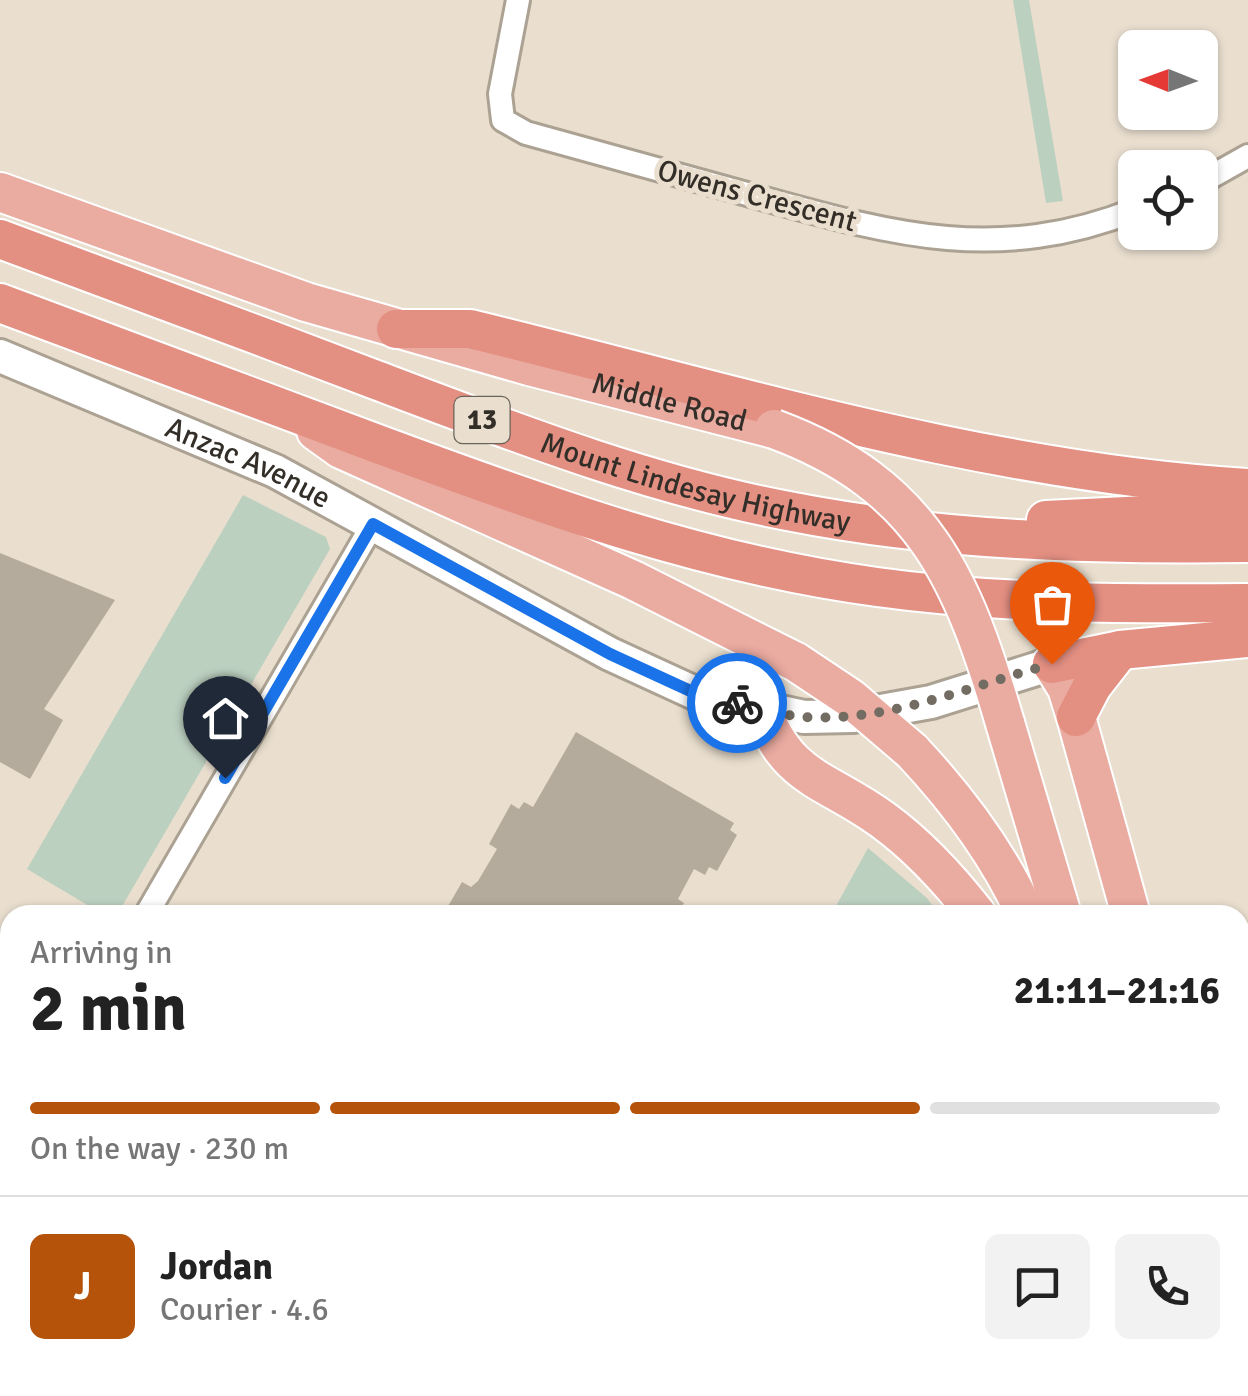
<!DOCTYPE html>
<html lang="en">
<head>
<meta charset="utf-8">
<style>
  :root { --surface:#fff; --page:#f2f2f2; --text:#222; --muted:#767676; --line:#e0e0e0; --accent:#b45309 }
  body { margin:0; font-family:Signika,sans-serif; background:var(--page); color:var(--text); height:100vh; display:flex; flex-direction:column; font-size:38px; white-space:nowrap }
  * { box-sizing:border-box; margin:0 }
  p { font-size:32px; color:var(--muted) }
  .icon { flex:none; width:55px; height:55px; fill:none; stroke:currentColor; stroke-width:2; stroke-linecap:round; stroke-linejoin:round }
  .map { position:relative; flex:1; overflow:hidden }
  .sheet { position:absolute; left:0px; top:905px; width:1250px; height:492px; display:flex; flex-direction:column; background:var(--surface); border-radius:30px 30px 0 0; box-shadow:0 2px 8px #0004 }
  .sheet>* { flex:none }
  .needle { width:65px; rotate:271deg }
  .controls { position:absolute; left:1118px; top:30px; display:grid; gap:20px }
  .controls a { display:grid; place-items:center; width:100px; height:100px; border-radius:15px; background:var(--surface); box-shadow:0 2px 8px #0004; font-size:50px }
  .pin { position:absolute; display:grid; place-items:center; width:85px; height:85px; color:#fff; margin:-102px -42px; border-radius:50% 50% 50% 0; rotate:-45deg; box-shadow:0 0 10px #0007 }
  .pin .icon { rotate:45deg }
  .courier { position:absolute; display:grid; place-items:center; width:100px; height:100px; margin:-50px; border:8px solid #1a73e8; border-radius:50%; background:#fff; color:#222; box-shadow:0 2px 12px #0007 }
  .headline em { font-style:normal; font-weight:700 }
  .headline div { display:flex; flex-direction:column-reverse }
  .headline { display:flex; align-items:center; justify-content:space-between; height:170px; padding:0 30px }
  h1 { font-size:65px; font-weight:700; line-height:75px }
  .bar { display:grid; grid-template-columns:repeat(4,1fr); gap:15px 10px; align-content:center; height:120px; padding:0 30px }
  .bar i { height:12px; border-radius:8px; background:var(--line) }
  .bar .selected { background:var(--accent) }
  .bar p { grid-column:span 4 }
  .line { display:flex; align-items:center; gap:25px; padding:0 30px; border-top:2px solid var(--line) }
  .line div { flex:1 }
  .round { display:grid; place-items:center; flex:none; width:105px; height:105px; border-radius:15px; background:var(--page) }
  .map>svg:first-child { display:block }
  .green { fill:#bcd0c0 }
  .building { fill:#b5ab9c }
  .lines { fill:none; stroke-linecap:round; stroke-linejoin:round }
  .minor-casing { stroke:#aca293; stroke-width:28 }
  .secondary-casing { stroke:#aca293; stroke-width:38 }
  .primary-casing { stroke:#fff; stroke-width:42 }
  .trunk-casing { stroke:#fff; stroke-width:42 }
  .minor { stroke:#fff; stroke-width:22 }
  .secondary { stroke:#fff; stroke-width:32 }
  .primary { stroke:#eaaba1; stroke-width:38 }
  .trunk { stroke:#e38f82; stroke-width:38 }
  .primary-bridge-casing { stroke:#fff; stroke-width:42; stroke-linecap:butt }
  .primary-bridge { stroke:#eaaba1; stroke-width:38 }
  .done { stroke:#736c62; stroke-width:10; stroke-dasharray:0 18 }
  .route { stroke:#1a73e8; stroke-width:12 }
  .labels { text-anchor:middle; dominant-baseline:central; stroke-width:10; stroke-linejoin:round; paint-order:stroke }
  .shield { fill:#eadfcf; stroke:#6a635a; stroke-width:2.5 }
  .shield-label { font-size:28px; font-weight:bold; fill:#332e28 }
  .street-label { font-size:30px; fill:#332e28; stroke:#eadfcf }
</style>
</head>
<body>
<div class="map">
<svg width="1248" height="1396" viewBox="0 0 1248 1396">
  <rect width="100%" height="100%" fill="#eadfcf"/>
  <!-- green -->
  <path class="green" d="M1013,0H1029L1063,201L1046,203Z
    M243,495L326,537L330,549L117,915H104L27,869Z
    M868,848L927,898L939,915H831Z"/>
  <!-- building -->
  <path class="building" d="M0,553L115,600L44,709L63,720L30,779L0,762Z
    M576,732L734,823L730,830L737,835L717,871L709,867L705,875L694,869L678,899L684,903L677,915H443L462,882L471,887L478,881L497,849L489,844L511,804L519,809L524,802L533,807Z"/>
  <g class="lines">
    <defs>
      <path id="minor" d="M518,0L500,94L503,120L526,133C599,153 673,173 747,194C885,232 993,266 1135,210
        M1200,183L1248,156
        M146,915L373,524
        M0,974L10,976
        M42,1396L44,1388"/>
      <g id="secondary">
        <path id="s1" d="M0,356L275,471L610,654L697,694L804,717L853,716L931,702L1052,664"/>
      </g>
      <g id="primary">
        <path id="s2" d="M0,192L306,302L529,366L774,429"/>
        <path d="M316,431L341,449L633,580L796,662"/>
        <path d="M1052,664L1067,688L1076,717L1131,915"/>
        <path d="M761,707C787,781 826,778 883,820C920,847 949,879 977,915"/>
        <path d="M1005,723L1062,915"/>
        <path d="M912,751C958,800 998,853 1026,915"/>
        <path d="M1240,1327L1248,1343"/>
        <path d="M1228,1388L1233,1396"/>
      </g>
      <g id="trunk">
        <path id="s3" d="M0,239C125,286 251,332 376,380C511,431 646,484 788,511C940,541 1093,545 1248,543"/>
        <path d="M0,303C128,351 255,398 383,446C545,506 705,564 877,587C1000,604 1124,604 1248,603"/>
        <path d="M396,329H470C725,391 984,472 1248,488"/>
        <path d="M1046,520L1248,510"/>
        <path d="M1052,664L1120,650L1248,638"/>
        <path d="M1076,717L1092,686L1120,650"/>
      </g>
    </defs>
    <!-- minor casing -->
    <use href="#minor" class="minor-casing"/>
    <!-- secondary casing -->
    <use href="#secondary" class="secondary-casing"/>
    <!-- primary casing -->
    <use href="#primary" class="primary-casing"/>
    <!-- trunk casing -->
    <use href="#trunk" class="trunk-casing"/>
    <!-- minor -->
    <use href="#minor" class="minor"/>
    <!-- secondary -->
    <use href="#secondary" class="secondary"/>
    <!-- primary -->
    <use href="#primary" class="primary"/>
    <!-- trunk -->
    <use href="#trunk" class="trunk"/>
    <defs>
      <path id="primary-bridge" d="M774,429C925,485 963,580 1005,723
        M796,662L850,698L912,751"/>
    </defs>
    <!-- primary-bridge casing -->
    <use href="#primary-bridge" class="primary-bridge-casing"/>
    <!-- primary-bridge -->
    <use href="#primary-bridge" class="primary-bridge"/>
  </g>
  <g class="lines">
    <!-- done -->
    <path class="done" d="M737,703C759,706 782,716 804,717C892,722 969,686 1052,664"/>
    <!-- route -->
    <path class="route" d="M225,778L373,524L610,654L697,694L737,703"/>
  </g>
  <g class="labels">
    <!-- shield labels -->
    <rect class="shield" x="454.5" y="397" width="55" height="46" rx="8"/>
    <g class="shield-label">
      <text x="482" y="420">13</text>
    </g>
    <!-- street labels -->
    <g class="street-label">
      <text transform="translate(757 196) rotate(15)">Owens Crescent</text>
      <text stroke="none"><textPath href="#s2" startOffset="702">Middle Road</textPath></text>
      <text stroke="none"><textPath href="#s1" startOffset="270">Anzac Avenue</textPath></text>
      <text stroke="none"><textPath href="#s3" startOffset="738">Mount Lindesay Highway</textPath></text>
    </g>
  </g>
</svg>
<div class="controls">
<a><svg class="needle" viewBox="-14 -14 28 28"><path d="M0-13l5 13h-10z" fill="#e53935"/><path d="M0 13l5-13h-10z" fill="#767676"/></svg></a>
<a><svg class="icon" aria-label="locate" viewBox="0 0 24 24"><circle cx="12" cy="12" r="6"/><path d="M12 2v4M12 18v4M2 12h4M18 12h4"/></svg></a>
</div>
<div class="pin" style="left:1052px;top:664px;background:#ea580c"><svg class="icon" aria-label="bag" viewBox="0 0 24 24"><path d="M5 8h14l-1 12H6zM9 8a3 3 0 0 1 6 0"/></svg></div>
<div class="pin" style="left:225px;top:778px;background:#1f2937"><svg class="icon" aria-label="home" viewBox="0 0 24 24"><path d="M3 11l9-7 9 7M6 9v11h12V9"/></svg></div>
<div class="courier" style="left:737px;top:703px"><svg class="icon" aria-label="bike" viewBox="0 0 24 24"><circle cx="6" cy="16" r="4"/><circle cx="18" cy="16" r="4"/><path d="M6 16l4-8h5l3 8M10 8l3 8H6M13 5h3"/></svg></div>
<section class="sheet">
<div class="headline"><div><h1>2 min</h1><p>Arriving in</p></div><em>21:11–21:16</em></div>
<div class="bar"><i class="selected"></i><i class="selected"></i><i class="selected"></i><i></i><p>On the way · 230 m</p></div>
<div class="line" style="height:180px"><b class="round" style="background:var(--accent);color:#fff">J</b><div><b>Jordan</b><p>Courier · 4.6</p></div><a class="round"><svg class="icon" aria-label="chat" viewBox="0 0 24 24"><path d="M4 5h16v11H9l-5 4z"/></svg></a><a class="round"><svg class="icon" aria-label="phone" viewBox="0 0 24 24"><path d="M5 4h4l2 5-3 2q2 4 5 5l2-3 5 2v4C11 20 4 13 5 4z"/></svg></a></div>
</section>
</div>
</body>
</html>
